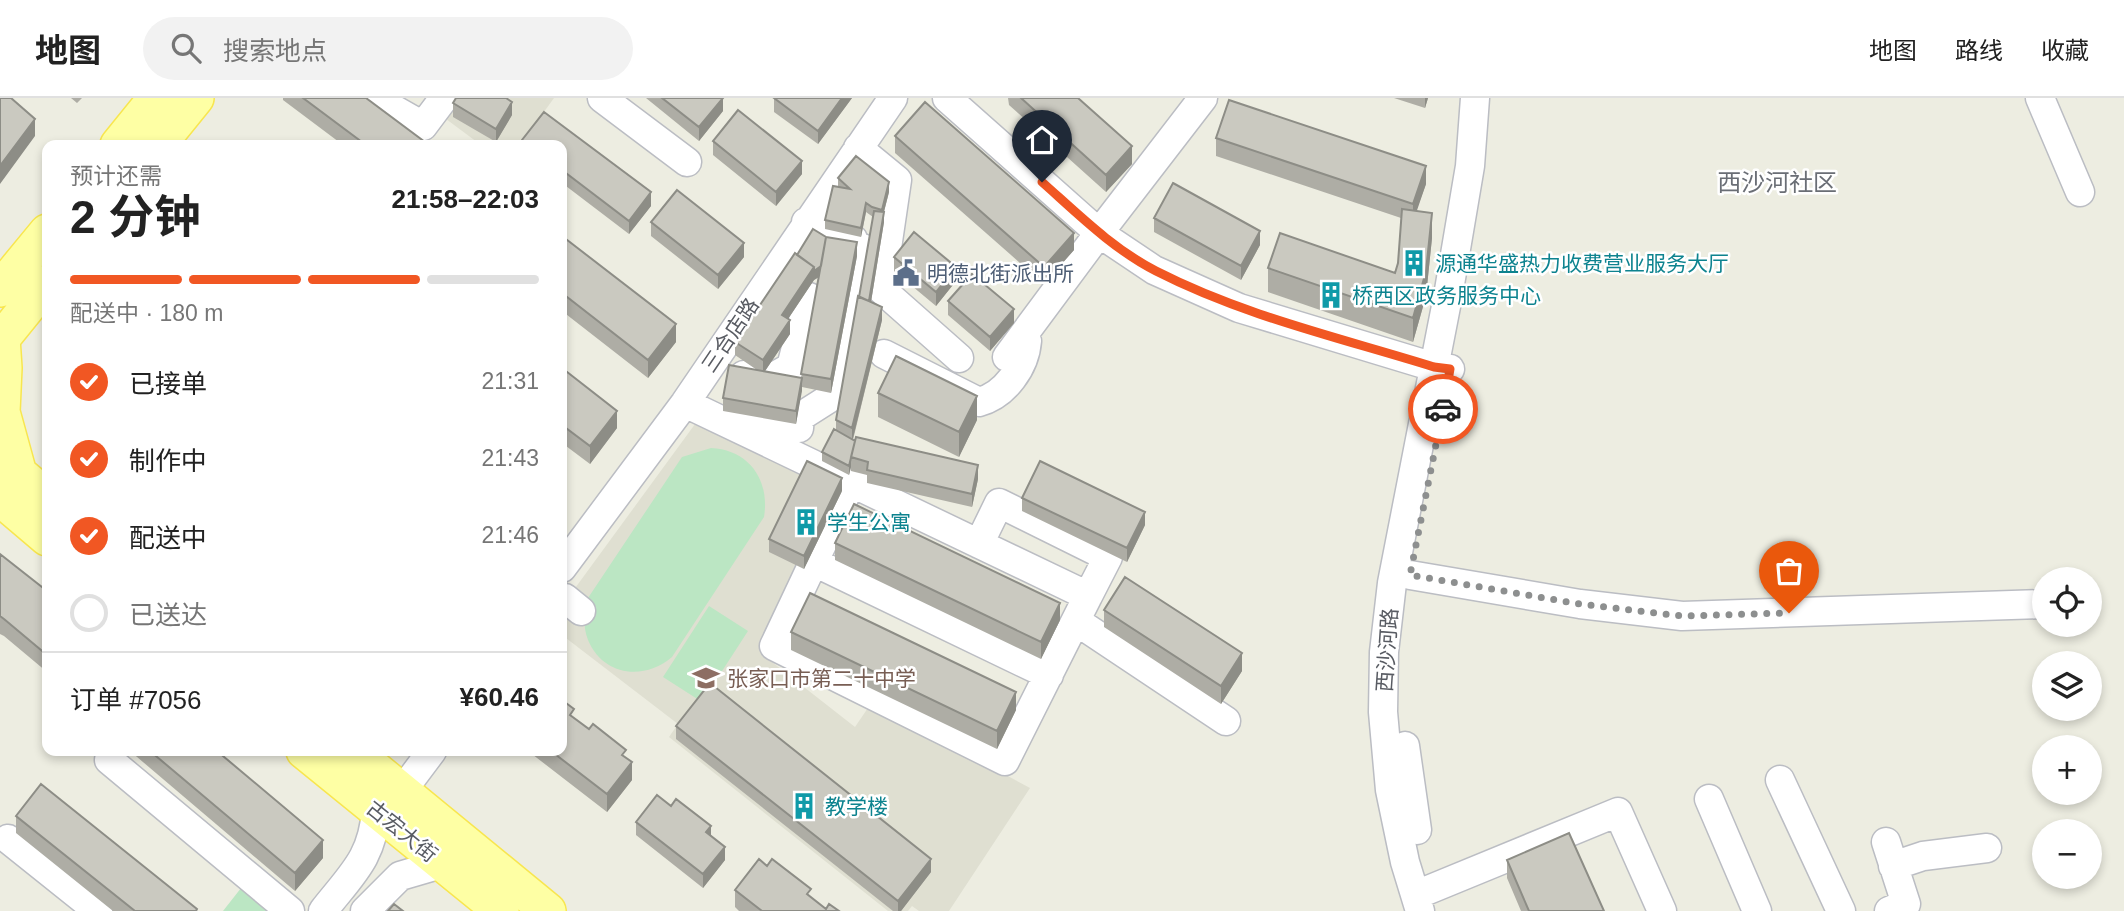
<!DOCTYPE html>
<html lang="zh">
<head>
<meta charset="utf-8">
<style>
  :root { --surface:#fff; --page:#f2f2f2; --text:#222; --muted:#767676; --line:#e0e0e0; --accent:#f15723 }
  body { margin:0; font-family:Arial,"Noto Sans SC",sans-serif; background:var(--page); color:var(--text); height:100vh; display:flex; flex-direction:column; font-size:26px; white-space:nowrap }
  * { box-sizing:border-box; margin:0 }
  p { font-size:23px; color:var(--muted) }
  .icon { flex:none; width:38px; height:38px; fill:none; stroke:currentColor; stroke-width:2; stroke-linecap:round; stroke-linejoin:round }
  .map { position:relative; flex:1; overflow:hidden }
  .panel { position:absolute; left:42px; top:42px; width:525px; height:616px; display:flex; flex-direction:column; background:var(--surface); border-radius:14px; box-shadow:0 4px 10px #0003 }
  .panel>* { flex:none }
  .controls { position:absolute; left:2032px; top:469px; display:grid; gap:14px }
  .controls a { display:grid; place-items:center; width:70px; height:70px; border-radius:50%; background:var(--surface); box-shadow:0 4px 10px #0003; font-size:35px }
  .pin { position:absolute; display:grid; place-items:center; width:60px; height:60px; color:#fff; margin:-72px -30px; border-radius:50% 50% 50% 0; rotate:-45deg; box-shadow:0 0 7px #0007 }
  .pin .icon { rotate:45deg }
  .courier { position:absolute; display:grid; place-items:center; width:70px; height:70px; margin:-35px; border:5px solid #f15723; border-radius:50%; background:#fff; color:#222; box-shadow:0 2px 9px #0007 }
  .summary em { font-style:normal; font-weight:700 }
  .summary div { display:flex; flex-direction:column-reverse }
  .summary { display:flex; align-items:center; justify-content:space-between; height:119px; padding:0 28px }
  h1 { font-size:46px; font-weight:700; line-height:52px }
  .bar { display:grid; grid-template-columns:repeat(4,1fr); gap:10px 7px; align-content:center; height:84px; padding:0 28px }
  .bar i { height:9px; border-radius:5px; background:var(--line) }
  .bar .on { background:var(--accent) }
  .bar p { grid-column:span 4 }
  .line { display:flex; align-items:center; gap:18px; padding:0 28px; border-top:2px solid var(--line) }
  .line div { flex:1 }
  ol { padding:0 28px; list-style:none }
  li { display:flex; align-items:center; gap:21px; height:77px }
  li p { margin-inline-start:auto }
  li .icon { padding:7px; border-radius:50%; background:var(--accent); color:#fff; stroke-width:4 }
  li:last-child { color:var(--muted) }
  li i { width:38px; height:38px; border:4px solid var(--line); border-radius:50% }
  header { display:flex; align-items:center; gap:42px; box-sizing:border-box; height:98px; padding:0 35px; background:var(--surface); border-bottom:2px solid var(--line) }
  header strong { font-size:33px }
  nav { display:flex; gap:38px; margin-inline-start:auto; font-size:24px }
  .search { width:490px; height:63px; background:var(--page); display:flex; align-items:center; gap:18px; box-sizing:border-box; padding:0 24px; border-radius:38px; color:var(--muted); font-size:26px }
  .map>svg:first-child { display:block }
  .education { fill:#dfdfd1 }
  .pitch { fill:#bbe6c3 }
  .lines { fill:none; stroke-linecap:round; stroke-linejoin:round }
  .minor-casing { stroke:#bbbdc3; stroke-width:31 }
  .major-casing { stroke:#f8e64f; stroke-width:38 }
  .minor { stroke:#fff; stroke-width:28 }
  .major { stroke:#feffa4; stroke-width:35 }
  .wall { fill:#aeada5; fill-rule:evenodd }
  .shaded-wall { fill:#8d8d86 }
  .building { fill:#cac9c0; stroke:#8d8d86; stroke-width:2 }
  .done { stroke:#8d8f8f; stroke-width:7; stroke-dasharray:0 12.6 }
  .route { stroke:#f15723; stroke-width:9 }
  .labels { text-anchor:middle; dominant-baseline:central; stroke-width:5; stroke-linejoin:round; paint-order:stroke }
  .culture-label { font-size:21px; fill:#0d838f; stroke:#fff; text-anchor:start }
  .service-label { font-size:21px; fill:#4e5e75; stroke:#fff; text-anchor:start }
  .street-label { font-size:21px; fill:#595c63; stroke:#fff }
  .education-label { font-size:21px; fill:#785e54; stroke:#fff; text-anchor:start }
  .quarter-label { font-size:24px; fill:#6a6e75; stroke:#fff }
</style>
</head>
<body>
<header>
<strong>地图</strong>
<div class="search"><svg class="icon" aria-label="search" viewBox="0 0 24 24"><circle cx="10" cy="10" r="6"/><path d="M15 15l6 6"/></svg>搜索地点</div>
<nav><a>地图</a><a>路线</a><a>收藏</a></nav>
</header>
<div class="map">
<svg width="2124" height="813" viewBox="0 0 2124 813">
  <rect width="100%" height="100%" fill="#edede1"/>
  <!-- education -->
  <path class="education" d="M456,0H554L520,47H481L442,18Z
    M698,322L842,393L763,557L855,629L872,604L1030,690L949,813H919L912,808L908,813H888L669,639L678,626L562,537V508Z"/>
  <!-- pitch -->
  <path class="pitch" d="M711,350C750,352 770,383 764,419L672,559C644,583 603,578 588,542C583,529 584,517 586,503L682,359Z
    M709,508L748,533L702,604L663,579Z
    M245,785L279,813H223Z"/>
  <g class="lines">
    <defs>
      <path id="minor" d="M374,0L423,28L444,0
        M602,0L687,64
        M947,0L1099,135L1154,172L1239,210L1434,269L1450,271
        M2040,0L2080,94
        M858,50L897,82L881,191L959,260
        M806,124L822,134L853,141
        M884,256L979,304C1005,297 1025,269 1027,243
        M1007,259L1099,135L1203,0
        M744,277L768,282L791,269L809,199
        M685,305L1088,498L1005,663L774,548L851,385
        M737,319L799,330L800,319L833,298L862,150
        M979,446L999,405L1108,459L1088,498
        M814,464L1049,577
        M562,470L685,305L893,0
        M1410,477L1580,506L1682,518L2044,506
        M565,500L581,513
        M1076,523L1226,623
        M1405,648L1417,732
        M109,662L290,813
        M1780,682L1841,813
        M402,693L432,653
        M1709,701L1757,813
        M8,741L98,813
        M1886,744L1906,806L1889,813
        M1893,768L1923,758L1987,750
        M1416,797L1618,714L1662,813
        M323,813C351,777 373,760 376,712
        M365,813L400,778L441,766
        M1420,813L1405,764L1390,692L1383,614L1384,554L1392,485L1448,198L1470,68L1475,0"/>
      <path id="major" d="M118,47L156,0
        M158,47L196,0
        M0,191L47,134
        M2,240L4,270L2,314L19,376
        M0,243L47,185
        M2,361L47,399
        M0,400L47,440
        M304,653L501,813
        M353,653L548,813"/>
    </defs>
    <!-- minor casing -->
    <use href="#minor" class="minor-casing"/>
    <!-- major casing -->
    <use href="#major" class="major-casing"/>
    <!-- minor -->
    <use href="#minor" class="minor"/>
    <!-- major -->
    <use href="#major" class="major"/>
  </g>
  <!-- wall -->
  <path class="wall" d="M71,0H82L77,5Z
    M283,0H366L429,47H343L283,2Z
    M646,0H723V13L699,43Z
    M774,0H852L818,46L774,14Z
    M1008,0H1078L1132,66L1106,94L1009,7Z
    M1394,0H1428L1425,10Z
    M453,5L512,17L496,44L453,19Z
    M544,14L651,94V108L629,136L562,85V47H522V42Z
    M895,38L1074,152L1044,186L895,55Z
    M1216,40L1426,86L1416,113L1432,140L1426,198L1413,244L1268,194V170L1395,175L1398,165L1401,120L1216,58Z
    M713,43L802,76L776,108L713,57Z
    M838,80L889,94L884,114V124L871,204L882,222L853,342L978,381L972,409L867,385V377L851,373V369L849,377L822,363V354L836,332V322L859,199L873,119L866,114L861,139L825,131V122L838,89Z
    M1154,120L1260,147L1241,182L1154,134Z
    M651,124L744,159L718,191L651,138Z
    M562,138L676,244L648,280L562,213Z
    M797,157L857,158L831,295L802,289L796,326L723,313V300L757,272L735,257V244ZM819,179L801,280L765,273L790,236L788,221L814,182Z
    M894,159L956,183L936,208L894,173Z
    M948,203L1014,225L990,253L948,217Z
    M562,270L617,330L590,366L562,345Z
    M878,295L977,322L959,359L878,319Z
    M842,393L804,471L769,454V441Z
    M1022,400L1145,427L1127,464L1022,413Z
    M835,445L1060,522L1041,561L835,462Z
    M0,456L47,493V574L4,538L0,536Z
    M1104,512L1242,573L1221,606L1104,529Z
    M791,534L1016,612L997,651L791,552Z
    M574,620L626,660L632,682L607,714L528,653H562Z
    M676,628L931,774L901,813H893L676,641Z
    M130,653H217L323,760L295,793Z
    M16,718L197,813H113L16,735Z
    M636,724L725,762L703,790L636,737Z
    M1507,762L1604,813H1521L1507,780Z
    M735,792L811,800L826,811L839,813H739L735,809Z"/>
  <!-- shaded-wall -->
  <path class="shaded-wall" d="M723,0V13L699,43V29Z
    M842,0H852L818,46V33Z
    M1425,0H1428L1425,10Z
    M512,4V17L496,44V31Z
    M35,21V38L0,86V68Z
    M1132,48V66L1106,94V77Z
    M802,63V76L776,108V94Z
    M1426,68V86L1413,124V106Z
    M889,84V94L882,121V112Z
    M651,94V108L629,136V123Z
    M866,105V114L861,139V130Z
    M884,114V124L869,216V207Z
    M1432,115V140L1426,198L1413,244V220Z
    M1260,133V147L1241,182V168Z
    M1074,135V152L1044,186V169Z
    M857,144V158L831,295V281Z
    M744,145V159L718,191V177Z
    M822,167V177L814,182V173Z
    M814,169V182L782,230V217Z
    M956,169V183L936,208V194Z
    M882,209V222L852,344V330Z
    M1014,211V225L990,253V239Z
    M790,222V236L763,276V262Z
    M676,226V244L648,280V262Z
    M802,280V293L796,326V313Z
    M977,298V322L959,359V334Z
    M617,313V330L590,366V348Z
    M851,360V369L849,377V368Z
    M978,367V381L972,409V396Z
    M842,380V393L804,471V458Z
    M564,406V420L562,422V409Z
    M1145,414V427L1127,464V450Z
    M1060,505V522L1041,561V544Z
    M1242,555V573L1221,606V588Z
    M1016,594V612L997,651V633Z
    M632,664V682L607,714V696Z
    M711,728V741L706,734Z
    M323,742V760L295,793V775Z
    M725,749V762L703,790V776Z
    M931,761V774L901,813H898V803Z"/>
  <!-- building -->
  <path class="building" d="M0,0H11L35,21L0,68Z
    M303,0H366L429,47H366Z
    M456,0H506L512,4L496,31L453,5Z
    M662,0H723L699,29Z
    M774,0H842L818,33Z
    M1021,0H1078L1132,48L1106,77Z
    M1229,2L1426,68L1413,106L1216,40Z
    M925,4L1074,135L1044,169L895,38Z
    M738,12L802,63L776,94L713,43Z
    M544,14L651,94L629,123L562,72V47H529L522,42Z
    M856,58L889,84L882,112L872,109L866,105L861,130L825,122L833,88L850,91L838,80Z
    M1173,85L1260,133L1241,168L1154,120Z
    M677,92L744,145L718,177L651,124Z
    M1402,111L1432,115L1426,173L1413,220L1268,170L1280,135L1395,175L1398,165Z
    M874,113L884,114L869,203L859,199Z
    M813,131L826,139L821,168L814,173V169L797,157Z
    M914,134L956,169L936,194L894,159Z
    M562,138L676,226L648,262L562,195Z
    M826,139L857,144L831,281L801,276Z
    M795,155L814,169L782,217L790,222L763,262L735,244Z
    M972,176L1014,211L990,239L948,203Z
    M858,198L882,209L852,330L836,322Z
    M896,258L977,298L959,334L878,295Z
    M729,267L802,280L796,313L723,300Z
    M562,270L617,313L590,348L562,327Z
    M834,331L855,343L849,368L822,354Z
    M856,339L978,367L972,396L867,372L868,364L851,359Z
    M807,363L842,380L804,458L769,441Z
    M1040,363L1145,414L1127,450L1022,400Z
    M854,406L1060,505L1041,544L835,445Z
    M0,456L47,493V557L4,521L0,518Z
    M1125,479L1242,555L1221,588L1104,512Z
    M810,495L1016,594L997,633L791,534Z
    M710,585L931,761L898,803L676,628Z
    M562,602L574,611L570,617L589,631L593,626L626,652L622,657L632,664L607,696L551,653H562Z
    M150,653H217L323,742L295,775Z
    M41,686L197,811L196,813H135L16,718Z
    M657,697L671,708L676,701L711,728L706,734L725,749L703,776L636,724Z
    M1569,735L1604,813H1529L1507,762Z
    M759,761L767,768L772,761L811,791L807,796L826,811L829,806L839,813H762L735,792Z
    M394,806L403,813H388Z"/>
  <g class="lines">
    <!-- done -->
    <path class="done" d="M1443,311L1410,477L1580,506L1682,518L1789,515"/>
    <!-- route -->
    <path class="route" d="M1042,84C1078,116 1113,151 1156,173C1244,218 1341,240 1434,269L1450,271L1443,311"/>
  </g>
  <!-- icons -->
  <defs>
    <symbol id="building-bare" viewBox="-9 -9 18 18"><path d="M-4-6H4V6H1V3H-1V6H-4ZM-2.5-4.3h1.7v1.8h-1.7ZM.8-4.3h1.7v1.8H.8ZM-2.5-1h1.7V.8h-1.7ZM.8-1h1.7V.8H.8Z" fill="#0f9aa8" stroke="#fff" stroke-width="2.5" paint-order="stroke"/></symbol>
    <symbol id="civic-bare" viewBox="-9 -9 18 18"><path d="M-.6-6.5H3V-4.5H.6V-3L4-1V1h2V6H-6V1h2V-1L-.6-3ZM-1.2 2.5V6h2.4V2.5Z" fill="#5c6f8a" stroke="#fff" stroke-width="2.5" paint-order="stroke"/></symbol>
    <symbol id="school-bare" viewBox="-9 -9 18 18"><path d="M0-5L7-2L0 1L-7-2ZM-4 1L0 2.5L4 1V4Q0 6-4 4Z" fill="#8d6e63" stroke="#fff" stroke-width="2.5" paint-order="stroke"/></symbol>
  </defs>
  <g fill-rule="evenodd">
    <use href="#building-bare" x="1395" y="146" width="38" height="38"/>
    <use href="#civic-bare" x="887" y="156" width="38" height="38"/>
    <use href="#building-bare" x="1312" y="178" width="38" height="38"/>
    <use href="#building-bare" x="787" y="405" width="38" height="38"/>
    <use href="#school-bare" x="687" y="561" width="38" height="38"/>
    <use href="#building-bare" x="785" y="689" width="38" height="38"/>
  </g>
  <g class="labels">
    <!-- culture labels -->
    <g class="culture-label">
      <text x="1435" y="165">源通华盛热力收费营业服务大厅</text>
      <text x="1352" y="197">桥西区政务服务中心</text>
      <text x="827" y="424">学生公寓</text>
      <text x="825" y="708">教学楼</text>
    </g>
    <!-- service labels -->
    <g class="service-label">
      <text x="927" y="175">明德北街派出所</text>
    </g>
    <!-- street labels -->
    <g class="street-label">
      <text transform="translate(730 237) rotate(-56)">三合店路</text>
      <text transform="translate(1387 552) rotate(-86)">西沙河路</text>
      <text transform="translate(402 733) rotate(39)">古宏大街</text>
    </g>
    <!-- education labels -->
    <g class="education-label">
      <text x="727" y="580">张家口市第二十中学</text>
    </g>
    <!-- quarter labels -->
    <g class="quarter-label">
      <text x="1777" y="84">西沙河社区</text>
    </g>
  </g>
</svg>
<div class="controls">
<a><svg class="icon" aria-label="locate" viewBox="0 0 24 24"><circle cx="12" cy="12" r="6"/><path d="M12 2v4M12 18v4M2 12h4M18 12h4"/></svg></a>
<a><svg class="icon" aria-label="layers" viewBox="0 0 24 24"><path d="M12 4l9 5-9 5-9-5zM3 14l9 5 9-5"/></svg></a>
<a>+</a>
<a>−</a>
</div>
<div class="pin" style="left:1789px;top:515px;background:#ea580c"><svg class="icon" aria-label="bag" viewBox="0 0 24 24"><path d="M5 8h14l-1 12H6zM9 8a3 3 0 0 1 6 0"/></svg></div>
<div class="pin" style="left:1042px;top:84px;background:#1f2937"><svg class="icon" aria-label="home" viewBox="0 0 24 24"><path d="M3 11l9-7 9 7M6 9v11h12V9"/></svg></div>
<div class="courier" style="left:1443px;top:311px"><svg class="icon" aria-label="car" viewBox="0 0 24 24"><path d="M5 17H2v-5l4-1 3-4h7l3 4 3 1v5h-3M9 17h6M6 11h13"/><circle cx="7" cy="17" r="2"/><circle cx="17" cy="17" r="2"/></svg></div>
<section class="panel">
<div class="summary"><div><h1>2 分钟</h1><p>预计还需</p></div><em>21:58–22:03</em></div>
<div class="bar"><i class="on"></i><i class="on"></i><i class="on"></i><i></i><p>配送中 · 180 m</p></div>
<ol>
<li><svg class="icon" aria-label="check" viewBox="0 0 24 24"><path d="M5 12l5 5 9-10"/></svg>已接单<p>21:31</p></li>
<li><svg class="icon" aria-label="check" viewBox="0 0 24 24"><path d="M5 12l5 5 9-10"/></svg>制作中<p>21:43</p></li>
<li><svg class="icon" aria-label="check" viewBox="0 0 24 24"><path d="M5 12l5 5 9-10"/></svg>配送中<p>21:46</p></li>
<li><i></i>已送达</li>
</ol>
<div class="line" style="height:91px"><div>订单 #7056</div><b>¥60.46</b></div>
</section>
</div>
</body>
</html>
